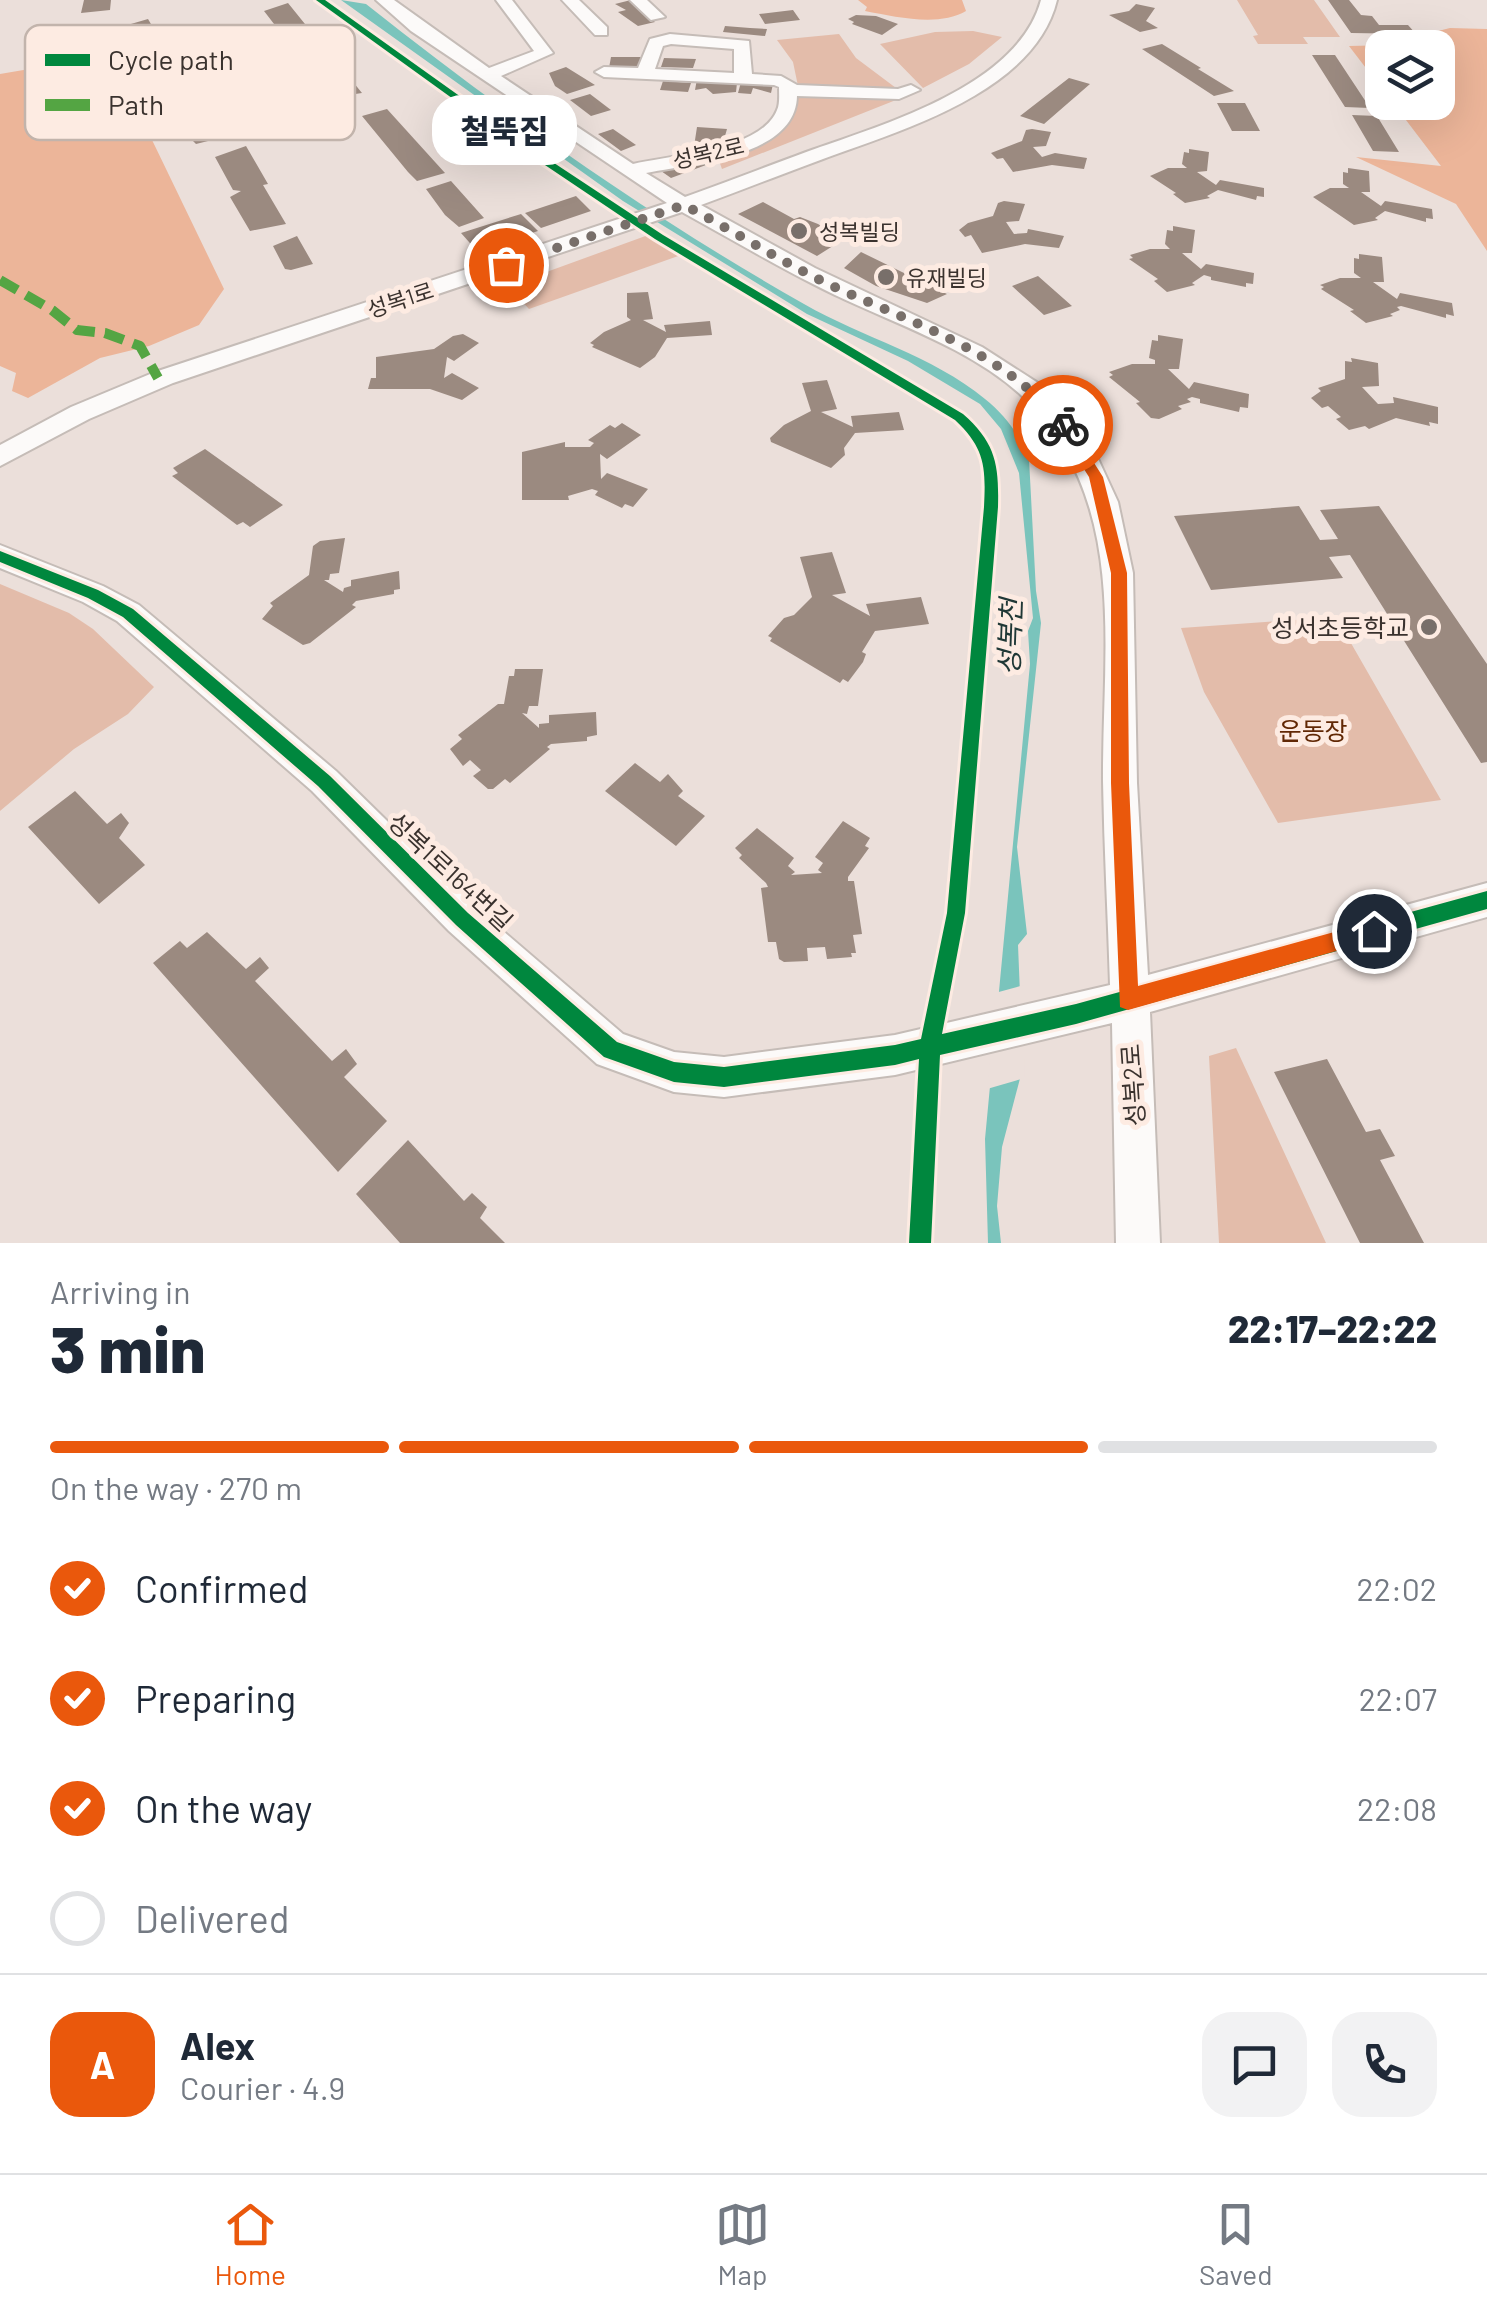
<!DOCTYPE html>
<html lang="en">
<head>
<meta charset="utf-8">
<style>
  :root { --surface:#fff; --page:#f2f2f3; --text:#1f2937; --muted:#747a83; --line:#e0e1e3; --accent:#ea580c }
  body { margin:0; font-family:Barlow,"Noto Sans KR",sans-serif; background:var(--page); color:var(--text); height:100vh; display:flex; flex-direction:column; font-size:38px; white-space:nowrap }
  * { box-sizing:border-box; margin:0 }
  p { font-size:32px; color:var(--muted) }
  .icon { flex:none; width:55px; height:55px; fill:none; stroke:currentColor; stroke-width:2; stroke-linecap:round; stroke-linejoin:round }
  .map { position:relative; height:1243px; overflow:hidden }
  .drawer { display:flex; flex-direction:column; background:var(--surface); flex:1 }
  .drawer>* { flex:none }
  .controls { position:absolute; left:1365px; top:30px; display:grid; gap:20px }
  .controls a { display:grid; place-items:center; width:90px; height:90px; border-radius:20px; background:var(--surface); box-shadow:0 10px 40px #0002; font-size:50px }
  .pin { position:absolute; display:grid; place-items:center; width:85px; height:85px; color:#fff; margin:-42px; border:5px solid #fff; border-radius:50%; box-shadow:0 2px 10px #0007 }
  .courier { position:absolute; display:grid; place-items:center; width:100px; height:100px; margin:-50px; border:8px solid #ea580c; border-radius:50%; background:#fff; color:#222; box-shadow:0 2px 12px #0007 }
  .bubble { position:absolute; height:70px; border-radius:30px; background:var(--surface); box-shadow:0 10px 40px #0002; font-size:32px; font-weight:800; line-height:70px; text-align:center }
  .summary em { font-style:normal; font-weight:800 }
  .summary div { display:flex; flex-direction:column-reverse }
  .summary { display:flex; align-items:center; justify-content:space-between; height:170px; padding:0 50px }
  h1 { font-size:65px; font-weight:800; line-height:75px }
  .bar { display:grid; grid-template-columns:repeat(4,1fr); gap:15px 10px; align-content:center; height:120px; padding:0 50px }
  .bar i { height:12px; border-radius:8px; background:var(--line) }
  .bar .active { background:var(--accent) }
  .bar p { grid-column:span 4 }
  .line { display:flex; align-items:center; gap:25px; padding:0 50px; border-top:2px solid var(--line) }
  .line div { flex:1 }
  .round { display:grid; place-items:center; flex:none; width:105px; height:105px; border-radius:30px; background:var(--page) }
  ol { padding:0 50px; list-style:none }
  li { display:flex; align-items:center; gap:30px; height:110px }
  li p { margin-inline-start:auto }
  li .icon { padding:10px; border-radius:50%; background:var(--accent); color:#fff; stroke-width:4 }
  li:last-child { color:var(--muted) }
  li i { width:55px; height:55px; border:5px solid var(--line); border-radius:50% }
  .dock { display:flex; justify-content:space-around; align-items:center; height:140px; border-top:2px solid var(--line); background:var(--surface); font-size:28px; color:var(--muted) }
  .dock a { display:grid; justify-items:center; gap:5px }
  .dock .active { color:var(--accent) }
  .map>svg:first-child { display:block }
  .green { fill:#e3bcaa }
  .forest { fill:#ecb599 }
  .water { fill:#7ac4bc }
  .pier { fill:#ebdfda }
  .building { fill:#9b8a80 }
  .lines { fill:none; stroke-linecap:round; stroke-linejoin:round }
  .minor-casing { stroke:#c5bcb7; stroke-width:4 }
  .minor { fill:#fcfaf9; fill-rule:evenodd }
  .quiet { stroke:#54a543; stroke-width:10; stroke-dasharray:20 10; stroke-linecap:butt }
  .cycleway-casing { stroke:#fdebe2; stroke-width:6 }
  .cycleway { fill:#00873e; fill-rule:evenodd }
  .route { fill:#ea580c }
  .done { stroke:#786f6a; stroke-width:10; stroke-dasharray:0 18 }
  .poi-dot { fill:#786f6a; stroke:#fdebe2; stroke-width:4 }
  .labels { text-anchor:middle; dominant-baseline:central; stroke-width:10; stroke-linejoin:round; paint-order:stroke }
  .far-street-label { font-size:22px; fill:#3a322e; stroke:#fdebe2 }
  .far-poi-label { font-size:22px; fill:#3a322e; stroke:#fdebe2; text-anchor:start }
  .poi-label { font-size:25px; fill:#3a322e; stroke:#fdebe2; text-anchor:end }
  .park-label { font-size:25px; fill:#612805; stroke:#fdebe2 }
  .street-label { font-size:25px; fill:#3a322e; stroke:#fdebe2 }
  .water-label { font-size:28px; font-style:italic; fill:#203836; stroke:#fdebe2 }
  .key { fill:#fdebe2; stroke:#c2b4ac; stroke-width:2.5 }
  .key-label { font-size:28px; fill:#3a322e }
</style>
</head>
<body>
<div class="map">
<svg width="1487" height="1243" viewBox="0 0 1487 1243">
  <rect width="100%" height="100%" fill="#ebdfda"/>
  <!-- green -->
  <path class="green" d="M1237,0H1314L1340,37H1303L1308,44H1258L1253,36L1258,35Z
    M973,31L1002,37L969,64L923,88L880,44L935,32Z
    M839,34L856,58L900,91L798,86L793,62L777,40Z
    M799,93L901,98L722,169L718,158C746,151 783,118 799,93Z
    M651,234L681,255L529,309L508,286Z
    M0,584L69,613L93,629L154,687L128,714L74,749L0,811Z
    M1336,617L1441,800L1278,823L1204,692L1181,628Z
    M1236,1048L1326,1243H1219L1209,1056Z"/>
  <!-- forest -->
  <path class="forest" d="M858,0H962L966,11C939,27 896,17 865,11L867,7Z
    M1450,28L1487,29V251L1456,204L1356,157L1441,166L1393,103L1438,102V48H1382V89L1349,46L1437,44L1438,31Z
    M47,66L139,113L224,289L199,325L149,346L100,358L28,398L12,391L16,373L0,366V74Z"/>
  <!-- water -->
  <path class="water" d="M341,0L366,4C505,114 649,216 804,304C863,338 932,355 985,399C1005,415 1020,435 1029,459L1036,591L1041,623L1017,847L1027,934L1018,945L1023,1067L1002,1147L997,1206L1001,1243H988L985,1139L1030,664L1028,631L1033,618L1019,473L1001,429L980,404L908,361L807,314L623,201Z"/>
  <!-- pier -->
  <path class="pier" d="M1024,985L1025,1078L987,1089L995,993Z"/>
  <!-- building -->
  <path class="building" d="M84,0H111L110,10L81,13Z
    M631,0L655,22L638,26L618,12L626,10L615,4Z
    M1328,0H1349L1361,15L1372,16L1379,25H1408L1416,34L1351,33Z
    M288,3L309,29L281,33L264,11Z
    M1136,4L1155,8L1146,21L1158,28L1140,32L1109,15L1129,11Z
    M793,10L800,20L765,24L759,14Z
    M856,15L876,16L898,24L882,35L852,24L854,22L848,19Z
    M148,19L181,75L154,79L140,54L145,53L137,49L124,26Z
    M725,26L750,28L767,29L765,36L723,32Z
    M314,34L362,93L335,97L314,71L319,70L310,65L291,41Z
    M1162,44L1201,68L1198,69L1234,91L1214,96L1142,49Z
    M1312,55H1335L1370,108L1345,107Z
    M611,57H641L639,68H609Z
    M664,58L696,59L693,68L661,67Z
    M566,67L595,85L567,94L555,86L549,73Z
    M184,78L224,137L196,144L188,136L158,85Z
    M1069,78L1090,84L1044,124L1020,116Z
    M697,79L737,83L736,92L713,94L706,88L695,90Z
    M663,81L691,83L688,92L660,90Z
    M741,82L773,84L771,93L753,88L751,94L738,93Z
    M590,94L611,110L591,116L570,100Z
    M1217,103H1245L1260,131H1232Z
    M387,109L445,173L417,181L408,172L362,116Z
    M1352,115L1377,116L1399,152L1373,151Z
    M697,127L727,129L721,150L693,153Z
    M613,129L636,145L621,151L598,134Z
    M1032,129L1051,132L1046,146L1033,147L1042,157L1055,153L1087,158L1084,169L1052,165L1013,172L1003,158L997,159L991,153L1022,141L1026,130Z
    M246,146L268,184L263,185L286,224L250,231L230,197L241,191L233,190L215,157Z
    M1189,149L1209,152L1207,171L1197,172L1216,185L1220,180L1264,188V197L1257,196L1256,200L1218,190L1207,196L1210,198L1185,203L1173,194L1176,193L1150,176L1168,168H1187L1182,164L1184,152L1189,153Z
    M696,158L706,165L671,178L661,171Z
    M1348,168L1369,171L1370,192H1361L1381,206L1385,201L1432,209L1433,219L1426,218V222L1385,211L1375,218L1378,220L1354,225L1313,197L1330,188H1349L1343,184V172L1348,173Z
    M451,181L484,218L459,227L445,215L426,189Z
    M576,196L591,211L541,228L525,213Z
    M1004,201L1025,204L1019,221L1006,222L1014,234L1027,233L1028,229L1064,236L1059,248L1025,244L982,253L971,235L965,237L959,230L968,223L993,216L998,203Z
    M763,202L794,219L800,217L818,224L838,237L833,242L836,244L817,256L738,214Z
    M521,214L538,231L477,251L461,233Z
    M1173,226L1195,230L1192,253H1182L1201,269L1206,264L1254,273L1253,284L1246,283V287L1211,280V277L1204,275L1192,283L1195,285L1167,292L1154,281L1158,279L1129,259L1133,258L1130,255L1150,249H1170L1165,244L1167,230L1173,231Z
    M297,236L313,264L291,270L285,269L273,246Z
    M861,252L947,294L927,303L876,286L844,268Z
    M1359,254L1382,257L1384,282H1373L1397,299L1400,293L1452,303L1454,316L1446,314V318L1401,306L1397,307L1400,310L1390,314L1393,316L1366,323L1350,311L1354,310L1321,289L1324,287L1320,285L1340,278H1361L1354,273V258L1359,259Z
    M1038,276L1072,306L1044,315L1012,286Z
    M648,292L653,319L643,320L666,332L664,325L710,321L712,335L667,338L655,357L640,368L592,347L594,345L590,343L604,332L631,320L627,317V293Z
    M463,334L479,343L454,361L447,357L444,378L452,373L479,388L462,400L430,389H368L371,378H376V357L434,349L453,336Z
    M1158,335L1183,339L1179,369H1168L1189,389L1194,382L1249,394L1248,408L1240,407L1239,412L1200,403V399L1192,397L1187,399L1191,402L1178,406L1182,409L1159,419L1151,418L1136,403L1140,402L1109,377L1113,375L1109,372L1132,364H1155V360L1149,358L1152,340L1158,341Z
    M1351,358L1378,363L1379,386L1362,387L1378,404L1394,403L1393,397L1438,407V424L1429,422L1430,426L1396,418L1369,429L1365,426L1349,430L1336,419L1341,417L1328,406L1322,408L1311,398L1321,391L1318,388L1345,379V361L1352,362Z
    M827,380L837,409L821,412L853,427L851,416L899,412L904,430L855,433L844,448L845,455L831,468L771,442L770,438L784,425L811,411L802,383Z
    M622,423L641,435L607,459L600,454L601,479L607,473L648,489L633,507L625,504L622,508L595,495L598,491L592,489L568,496L569,500H522V452L565,442V447H590L594,443L588,440L610,425L615,428Z
    M205,449L283,505L250,527L243,522L237,525L172,476L178,473L173,468Z
    M1299,506L1320,540L1338,539L1320,510L1379,506L1487,664V762L1481,763L1350,555L1329,557L1343,578L1211,590L1174,516Z
    M345,538L339,573L330,574L329,580H324L343,592L344,588L351,586V580L399,571L400,589L394,590V594L356,601L352,605L356,607L310,643L303,645L262,619L273,606L270,603L309,575L313,546L320,541Z
    M832,552L846,593L832,595L870,616L866,604L921,597L929,624L875,631L862,652L866,654L863,662L848,682L843,679L840,683L770,641L772,638L768,636L784,618L794,615L812,597L800,557Z
    M515,669H543L538,706H529L527,714L522,713L539,728V724L549,723V715L596,712L597,735L587,737V741L551,744L547,747L550,749L510,783L505,779L493,789H488L473,776L481,770L470,760L463,766L450,749L462,739L458,735L498,704H504L509,676H514Z
    M635,763L660,782L668,774L683,791L678,796L705,816L676,846L605,791Z
    M75,791L107,824L121,813L129,823L119,838L145,865L99,904L28,827Z
    M843,821L870,838L865,846L869,848L848,877V881H854L862,934L853,935L856,953H851L852,957L827,959L825,947L807,948L808,961L784,962L779,959L776,942H768L761,888L768,887L766,883L739,858L742,855L735,848L757,828L794,858L788,866L795,872L791,875L822,873L818,870L823,863L815,857Z
    M207,932L246,969L260,957L269,968L255,981L332,1061L346,1049L357,1064L344,1077L387,1121L338,1172L153,963L180,941L187,948Z
    M1327,1059L1366,1132L1380,1129L1395,1156L1380,1160L1424,1243H1360L1274,1072Z
    M408,1140L464,1201L472,1193L487,1207L480,1218L505,1243H400L356,1194Z"/>
  <g class="lines">
    <defs>
      <path id="minor" d="M376,0H394L489,68L534,51L496,0H512L553,53L501,76L633,164C670,155 761,151 777,110C780,104 779,94 779,87L774,85L604,77L595,72L604,67L638,68L650,39L670,34L749,41L752,74L781,76L797,85L898,89L911,85L920,90L899,99L797,96C796,157 691,164 646,173L685,197C727,182 768,166 809,151C884,124 1018,86 1041,0H1057C1035,92 902,130 823,159C782,174 742,190 701,205L815,268L982,347L1038,383L1094,450L1118,502L1133,573L1137,783L1148,975L1487,883V917L1150,1012L1160,1243H1116L1112,1023L895,1075L724,1097L674,1092L597,1064L449,931L312,791L117,621L83,602L0,568V545L103,586L139,605L336,771L475,907L623,1034L674,1052L724,1057L895,1035L1110,985C1108,917 1104,849 1103,781C1102,646 1130,499 1021,395C971,349 896,324 835,295C783,270 733,240 682,212L173,383L89,419L0,466V445L71,407L155,372L667,203L411,31ZM671,44L734,49V73L655,69L663,46Z
        M562,0H579L607,27V35H595Z
        M630,0H647L665,17L651,20Z"/>
    </defs>
    <!-- minor casing -->
    <use href="#minor" class="minor-casing"/>
    <!-- minor -->
    <use href="#minor" class="minor"/>
    <!-- quiet -->
    <path class="quiet" d="M0,280L52,310L77,330L105,333L140,346L158,378"/>
    <defs>
      <path id="cycleway" d="M316,0H325L548,159L663,235L963,414C996,443 999,465 998,507L965,913L942,1034L1076,1004L1487,891V909L1076,1024L940,1055L931,1243H909L919,1059L895,1065L724,1087L674,1082L604,1057L456,925L318,786L123,617L88,598L0,562V551L98,590L133,609L330,776L468,913L617,1042L674,1062L724,1067L895,1045L921,1039L947,913L984,507C986,467 985,448 955,420L655,239L542,163Z"/>
    </defs>
    <!-- cycleway casing -->
    <use href="#cycleway" class="cycleway-casing"/>
    <!-- cycleway -->
    <use href="#cycleway" class="cycleway"/>
  </g>
  <!-- route -->
  <path class="route" d="M1063,421L1068,422L1103,477L1127,573L1129,783L1138,986L1374,921L1382,924V938L1128,1010L1120,1007L1111,783V573L1089,477L1056,425Z"/>
  <g class="lines">
    <!-- done -->
    <path class="done" d="M506,265L684,205C730,229 774,257 820,280C904,321 1004,349 1063,425"/>
  </g>
  <!-- markers -->
  <g class="poi-dot">
    <circle cx="799" cy="231" r="10"/>
    <circle cx="886" cy="277" r="10"/>
    <circle cx="1429" cy="627" r="10"/>
  </g>
  <g class="labels">
    <!-- far-street labels -->
    <g class="far-street-label">
      <text transform="translate(708 152) rotate(-13)">성복2로</text>
      <text transform="translate(400 299) rotate(-18)">성복1로</text>
    </g>
    <!-- far-poi labels -->
    <g class="far-poi-label">
      <text x="819" y="231">성복빌딩</text>
      <text x="906" y="277">유재빌딩</text>
    </g>
    <!-- poi labels -->
    <g class="poi-label">
      <text x="1409" y="627">성서초등학교</text>
    </g>
    <!-- park labels -->
    <g class="park-label">
      <text x="1313" y="730">운동장</text>
    </g>
    <!-- street labels -->
    <g class="street-label">
      <text transform="translate(451 871) rotate(43)">성복1로164번길</text>
      <text transform="translate(1132 1085) rotate(-94)">성복2로</text>
    </g>
    <!-- water labels -->
    <g class="water-label">
      <text transform="translate(1009 637) rotate(-88)">성복천</text>
    </g>
  </g>
  <!-- legend -->
  <rect x="25" y="25" width="330" height="115" rx="15" class="key"/>
  <rect x="45" y="54" width="45" height="12" fill="#00873e"/>
  <rect x="45" y="99" width="45" height="12" fill="#54a543"/>
  <g class="key-label">
    <text x="108" y="70">Cycle path</text>
    <text x="108" y="115">Path</text>
  </g>
</svg>
<div class="controls">
<a><svg class="icon" aria-label="layers" viewBox="0 0 24 24"><path d="M12 4l9 5-9 5-9-5zM3 14l9 5 9-5"/></svg></a>
</div>
<div class="pin" style="left:506px;top:265px;background:#ea580c"><svg class="icon" aria-label="bag" viewBox="0 0 24 24"><path d="M5 8h14l-1 12H6zM9 8a3 3 0 0 1 6 0"/></svg></div>
<div class="pin" style="left:1374px;top:931px;background:#1f2937"><svg class="icon" aria-label="home" viewBox="0 0 24 24"><path d="M3 11l9-7 9 7M6 9v11h12V9"/></svg></div>
<div class="courier" style="left:1063px;top:425px"><svg class="icon" aria-label="bike" viewBox="0 0 24 24"><circle cx="6" cy="16" r="4"/><circle cx="18" cy="16" r="4"/><path d="M6 16l4-8h5l3 8M10 8l3 8H6M13 5h3"/></svg></div>
<div class="bubble" style="left:432px;top:95px;width:145px">철뚝집</div>
</div>
<section class="drawer">
<div class="summary"><div><h1>3 min</h1><p>Arriving in</p></div><em>22:17–22:22</em></div>
<div class="bar"><i class="active"></i><i class="active"></i><i class="active"></i><i></i><p>On the way · 270 m</p></div>
<ol>
<li><svg class="icon" aria-label="check" viewBox="0 0 24 24"><path d="M5 12l5 5 9-10"/></svg>Confirmed<p>22:02</p></li>
<li><svg class="icon" aria-label="check" viewBox="0 0 24 24"><path d="M5 12l5 5 9-10"/></svg>Preparing<p>22:07</p></li>
<li><svg class="icon" aria-label="check" viewBox="0 0 24 24"><path d="M5 12l5 5 9-10"/></svg>On the way<p>22:08</p></li>
<li><i></i>Delivered</li>
</ol>
<div class="line" style="height:180px"><b class="round" style="background:var(--accent);color:#fff">A</b><div><b>Alex</b><p>Courier · 4.9</p></div><a class="round"><svg class="icon" aria-label="chat" viewBox="0 0 24 24"><path d="M4 5h16v11H9l-5 4z"/></svg></a><a class="round"><svg class="icon" aria-label="phone" viewBox="0 0 24 24"><path d="M5 4h4l2 5-3 2q2 4 5 5l2-3 5 2v4C11 20 4 13 5 4z"/></svg></a></div>
</section>
<nav class="dock">
<a class="active"><svg class="icon" aria-label="home" viewBox="0 0 24 24"><path d="M3 11l9-7 9 7M6 9v11h12V9"/></svg>Home</a>
<a><svg class="icon" aria-label="map" viewBox="0 0 24 24"><path d="M3 6l6-2 6 2 6-2v14l-6 2-6-2-6 2zM9 4v14M15 6v14"/></svg>Map</a>
<a><svg class="icon" aria-label="saved" viewBox="0 0 24 24"><path d="M7 4h10v16l-5-4-5 4z"/></svg>Saved</a>
</nav>
</body>
</html>
